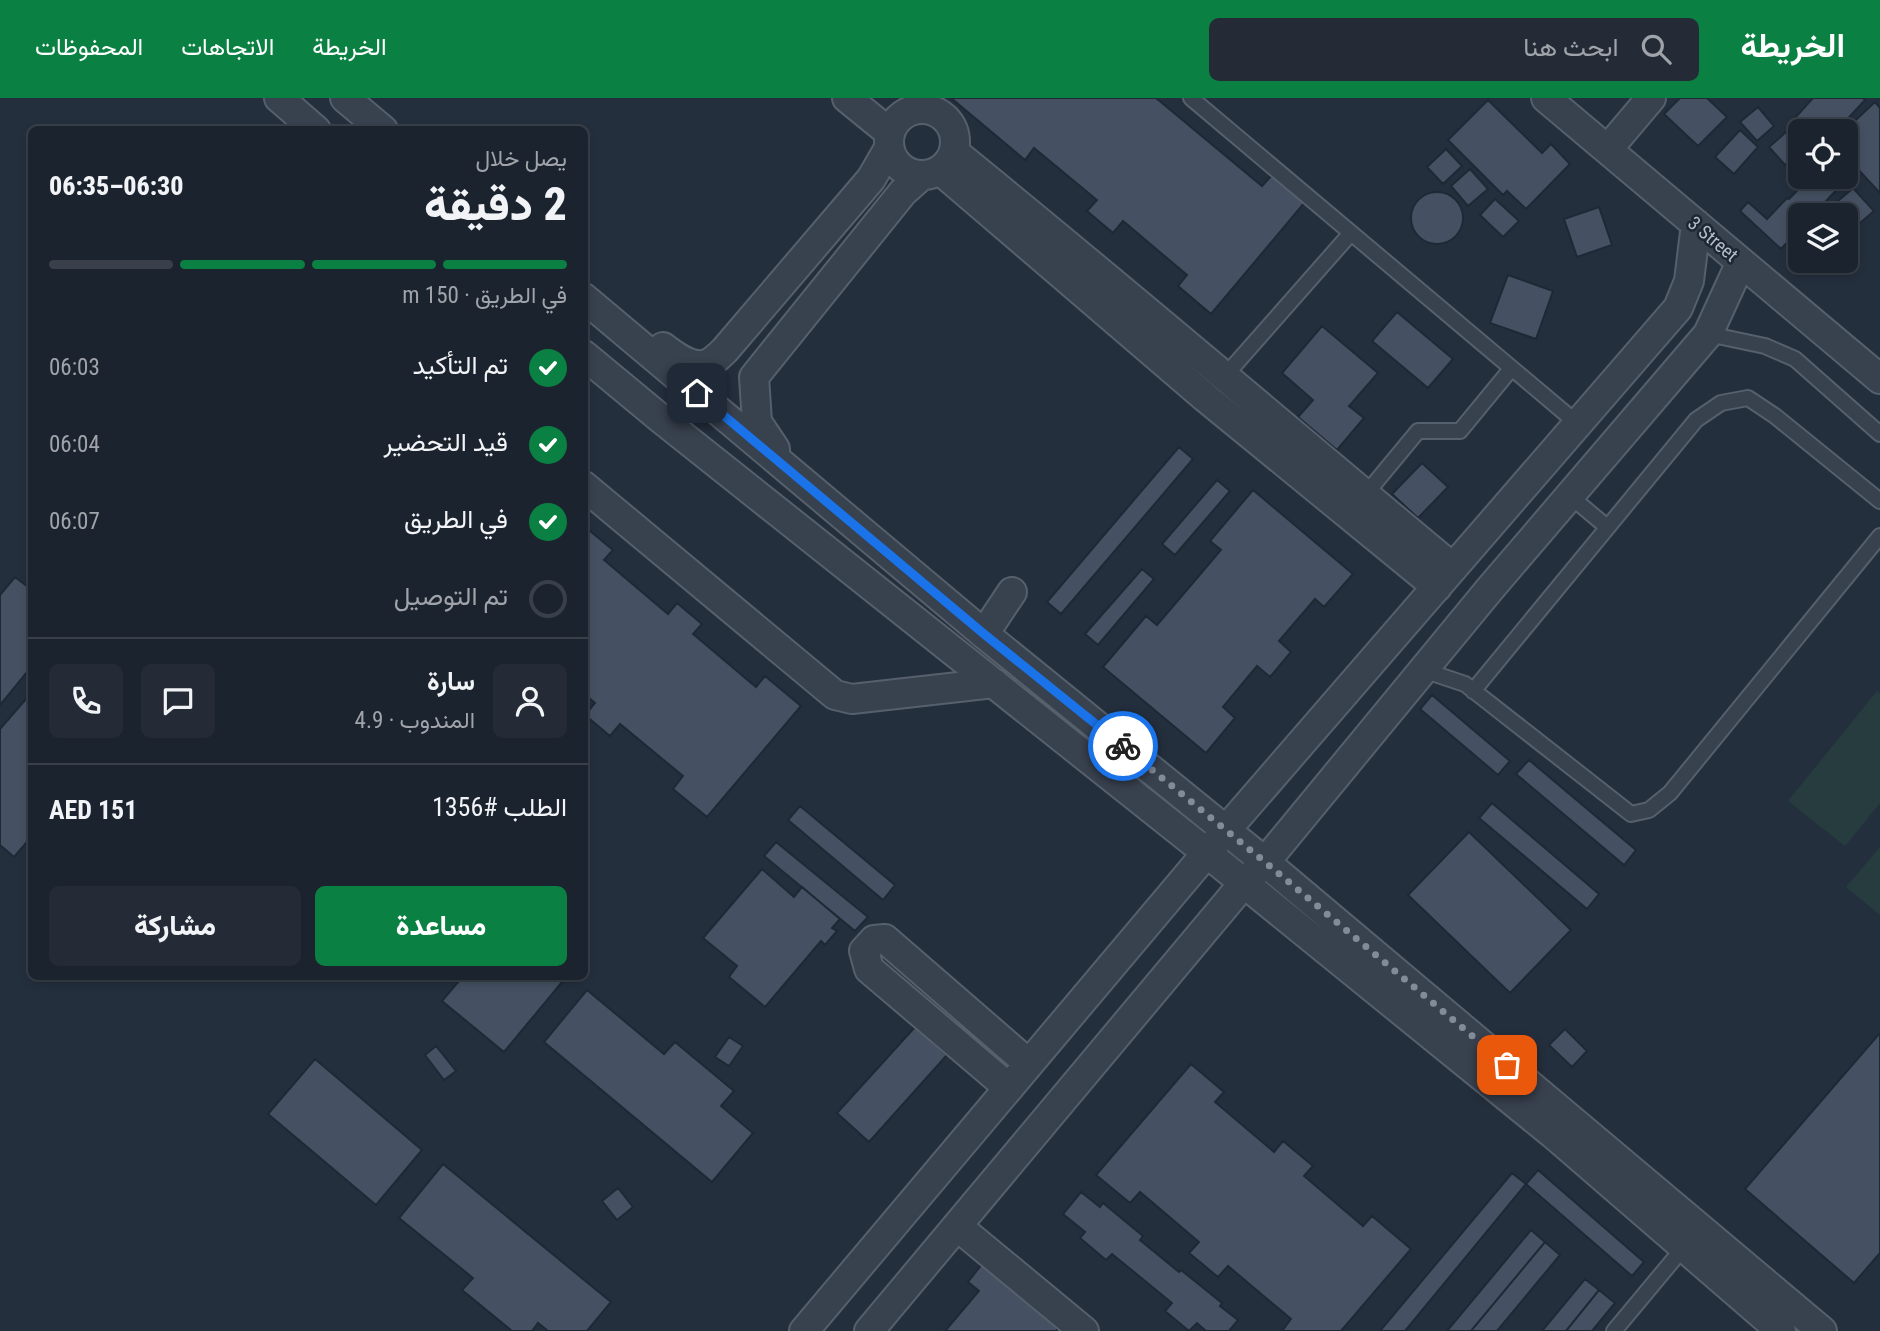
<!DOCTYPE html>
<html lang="ar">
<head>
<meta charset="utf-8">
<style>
  :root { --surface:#1b232e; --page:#242b36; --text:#f1f3f6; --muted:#a0a4aa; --line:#39404a; --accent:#0b8043 }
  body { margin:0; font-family:"Roboto Condensed",Vazirmatn,sans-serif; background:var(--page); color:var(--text); direction:rtl; height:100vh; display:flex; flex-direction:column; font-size:26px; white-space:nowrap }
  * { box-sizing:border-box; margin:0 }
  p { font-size:23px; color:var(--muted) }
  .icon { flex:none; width:38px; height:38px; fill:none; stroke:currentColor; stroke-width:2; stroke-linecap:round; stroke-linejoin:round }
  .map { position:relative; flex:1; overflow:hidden; direction:ltr }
  .side { position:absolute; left:28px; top:28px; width:560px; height:854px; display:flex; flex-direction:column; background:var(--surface); border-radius:10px; box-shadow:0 4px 10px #0003,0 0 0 2px var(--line); direction:rtl }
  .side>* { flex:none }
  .buttons { position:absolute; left:1788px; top:21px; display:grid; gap:14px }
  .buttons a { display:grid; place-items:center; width:70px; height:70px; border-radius:10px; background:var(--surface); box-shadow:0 4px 10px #0003,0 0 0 2px var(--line); font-size:35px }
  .pin { position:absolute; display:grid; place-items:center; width:60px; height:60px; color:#fff; margin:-30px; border-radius:14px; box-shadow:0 4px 10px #0006 }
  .courier { position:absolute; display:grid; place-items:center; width:70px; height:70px; margin:-35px; border:5px solid #1a73e8; border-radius:50%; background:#fff; color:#222; box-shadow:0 2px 9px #0007 }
  .head em { font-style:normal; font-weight:800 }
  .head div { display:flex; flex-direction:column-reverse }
  .head { display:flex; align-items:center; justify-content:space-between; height:119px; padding:0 21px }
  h1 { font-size:46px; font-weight:800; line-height:52px }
  .bar { display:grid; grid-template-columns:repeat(4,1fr); gap:10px 7px; align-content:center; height:84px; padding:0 21px }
  .bar i { height:9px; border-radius:5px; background:var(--line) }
  .bar .on { background:var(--accent) }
  .bar p { grid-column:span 4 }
  .line { display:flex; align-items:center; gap:18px; padding:0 21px; border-top:2px solid var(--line) }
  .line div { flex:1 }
  .round { display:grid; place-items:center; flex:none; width:74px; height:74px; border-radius:10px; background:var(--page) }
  ol { padding:0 21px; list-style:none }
  li { display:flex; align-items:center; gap:21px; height:77px }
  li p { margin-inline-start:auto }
  li .icon { padding:7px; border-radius:50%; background:var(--accent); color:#fff; stroke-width:4 }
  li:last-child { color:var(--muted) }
  li i { width:38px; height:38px; border:4px solid var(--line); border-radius:50% }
  .button { display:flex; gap:14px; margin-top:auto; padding:14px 21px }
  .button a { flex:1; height:80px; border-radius:10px; background:var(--accent); color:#fff; font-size:28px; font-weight:800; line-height:80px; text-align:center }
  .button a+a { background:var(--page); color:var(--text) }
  header { display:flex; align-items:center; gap:42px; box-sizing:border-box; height:98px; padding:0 35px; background:var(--accent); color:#fff }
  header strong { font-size:33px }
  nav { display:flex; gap:38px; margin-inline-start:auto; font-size:24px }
  .search { width:490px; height:63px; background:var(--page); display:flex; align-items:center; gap:18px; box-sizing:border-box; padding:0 24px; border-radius:10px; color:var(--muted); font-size:26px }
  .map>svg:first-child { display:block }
  .pitch { fill:#263c3f }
  .building { fill:#455162; stroke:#1f2835; stroke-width:2 }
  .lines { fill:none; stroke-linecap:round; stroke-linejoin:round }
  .service-casing { stroke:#565f6c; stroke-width:18 }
  .minor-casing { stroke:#565f6c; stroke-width:32 }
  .service { stroke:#38414e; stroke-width:14 }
  .minor { stroke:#38414e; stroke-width:28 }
  .done { stroke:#828b98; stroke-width:7; stroke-dasharray:0 12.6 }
  .route { stroke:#1a73e8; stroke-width:9 }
  .labels { text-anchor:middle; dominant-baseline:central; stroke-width:5; stroke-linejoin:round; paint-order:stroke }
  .street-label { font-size:19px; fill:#b4bcc9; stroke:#1d2633 }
</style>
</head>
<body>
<header>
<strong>الخريطة</strong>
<div class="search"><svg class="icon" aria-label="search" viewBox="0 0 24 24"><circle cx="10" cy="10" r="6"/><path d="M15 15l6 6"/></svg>ابحث هنا</div>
<nav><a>الخريطة</a><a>الاتجاهات</a><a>المحفوظات</a></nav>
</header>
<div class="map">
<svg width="1880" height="1233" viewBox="0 0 1880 1233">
  <rect width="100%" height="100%" fill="#242f3e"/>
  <!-- pitch -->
  <path class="pitch" d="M1877,593L1880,596V705L1845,748L1788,703Z
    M1880,749V817L1846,789Z"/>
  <!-- building -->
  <path class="building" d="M951,0H1156L1262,88L1272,77L1305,104L1211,216L1178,188L1187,177L1123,123L1113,135L1087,113L1097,102L1034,50L1025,62Z
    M1680,0H1707L1727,19L1698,48L1664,16Z
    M1813,0H1863L1865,2L1841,28L1833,21L1822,33H1807L1794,21Z
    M1488,2L1542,55L1551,46L1570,66L1526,111L1507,93L1503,97L1448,42Z
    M1875,4L1880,10V95L1854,67L1851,70L1846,65V33H1844Z
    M1758,9L1774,28L1757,43L1740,24Z
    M1740,32L1758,49L1734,76L1715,59Z
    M1786,34L1801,51V53L1785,67L1769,49Z
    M1446,51L1462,68L1443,86L1427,69Z
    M1470,71L1488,91L1468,108L1451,88Z
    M1810,79H1836L1843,85L1813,117H1801V130L1781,151L1740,113L1748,104L1767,121L1787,100L1789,101Z
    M1853,90L1874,113L1846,137V117H1822Z
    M1411 120a26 26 0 1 1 52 0a26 26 0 1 1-52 0Z
    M1495,101L1519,123L1503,139L1480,117Z
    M1599,109L1612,147L1577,159L1564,121Z
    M1508,177L1553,193L1536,241L1490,225Z
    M1397,214L1453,261L1428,290L1372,243Z
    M1322,228L1378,275L1349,308L1364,320L1337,352L1298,319L1313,302L1282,275Z
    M1179,349L1193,361L1061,516L1047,504Z
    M1422,365L1448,389L1418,420L1392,396Z
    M1217,382L1230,393L1175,457L1162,446Z
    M1253,392L1353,476L1324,509L1315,501L1279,543L1291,554L1270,579L1257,568L1223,609L1235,620L1206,655L1103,569L1146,518L1157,527L1221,452L1210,443Z
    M584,428L613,452L604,462L668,516L677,505L702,526L693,536L756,589L765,578L801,608L707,719L673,691L683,678L620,626L610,638L585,617L595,605L584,596Z
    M1142,471L1154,481L1098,547L1085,536Z
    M15,479L32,492V568L0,607V497Z
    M32,594V748L27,744L14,759L0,747V631Z
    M1432,597L1510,663L1498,677L1420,611Z
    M1529,662L1636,752L1624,767L1516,676Z
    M1492,705L1599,796L1587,811L1479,720Z
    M800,708L895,787L883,802L788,722Z
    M1469,734L1571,832L1510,895L1408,797Z
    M776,744L868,819L855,833L764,758Z
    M762,771L794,799L802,789L840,821L832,830L837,833L825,847L821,843L765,909L729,879L737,868L703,840Z
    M463,878H567L504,954L442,903Z
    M587,892L664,956L675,944L734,993L721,1008L753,1035L712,1084L544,944Z
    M915,929L947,957L869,1044L837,1015Z
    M1565,931L1587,953L1572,969L1549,947Z
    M1880,935V1155L1854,1185L1745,1091Z
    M729,939L743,948L729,968L715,959Z
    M436,948L456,973L444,982L425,957Z
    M315,961L422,1052L376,1107L268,1016Z
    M1191,966L1224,994L1215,1004L1274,1054L1283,1043L1313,1068L1304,1078L1363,1128L1372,1118L1411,1151L1341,1233H1282L1291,1221L1228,1168L1218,1179L1189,1155L1199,1144L1140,1094L1130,1105L1096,1077Z
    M443,1066L611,1204L587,1233H548L538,1225L532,1233H512L462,1192L473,1180L399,1120Z
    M1538,1072L1644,1164L1632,1178L1526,1086Z
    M1512,1075L1526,1086L1405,1233H1380Z
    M618,1090L633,1109L617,1122L602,1103Z
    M1081,1094L1100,1109L1103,1105L1143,1138L1140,1142L1179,1174L1181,1172L1222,1205L1220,1208L1238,1222L1229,1233H1206L1197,1225L1189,1233L1165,1213L1172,1205L1112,1156L1106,1162L1080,1140L1085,1134L1063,1116Z
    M1531,1132L1545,1144L1471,1233H1447Z
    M1545,1144L1560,1157L1497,1233H1471Z
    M982,1166L1058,1230L1056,1233H945L979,1193L968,1184Z
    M1585,1181L1599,1192L1566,1233H1542Z
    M1599,1192L1615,1205L1592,1233H1566Z"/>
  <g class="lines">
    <defs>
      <path id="service" d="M1191,0L1578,326
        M1708,236L1765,248L1795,261L1880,336
        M1224,279L1351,135
        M1365,397L1418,333H1460L1511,271
        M1570,398L1607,429
        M1423,572L1465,586L1631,716L1649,712L1670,695L1880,438
        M1473,593L1696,322L1721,305L1748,300L1775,318L1880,403
        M1614,1233L1684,1149"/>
      <path id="minor" d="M279,0L316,32
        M345,0L383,32
        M847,0L890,35
        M1546,0L1880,281
        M889 44a33 33 0 1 1 66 0a33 33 0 1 1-66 0Z
        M1608,51L1651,0
        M954,54C1122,190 1287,332 1453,470
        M940,72L1206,300L1437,489
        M584,200L984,536L1265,764L1822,1233
        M663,249C676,259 695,274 711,264C716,261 721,256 725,252L871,81L889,50
        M584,257L660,320L1207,755L1553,1036L1781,1233
        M775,351L757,324L754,279L903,94L921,78
        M584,388L835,597L852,601L994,585
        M984,536L1012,494
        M1009,990L869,871L864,853L874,842L885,841L1029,966
        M957,1128L1084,1233
        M804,1233L1226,732L1678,210L1689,183L1696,126
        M869,1233L1244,785L1265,764L1489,492L1708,236L1741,164"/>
    </defs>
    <!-- service casing -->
    <use href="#service" class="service-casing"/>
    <!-- minor casing -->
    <use href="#minor" class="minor-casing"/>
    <!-- service -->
    <use href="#service" class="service"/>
    <!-- minor -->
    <use href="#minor" class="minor"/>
  </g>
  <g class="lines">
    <!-- done -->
    <path class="done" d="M1123,648L1265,764L1507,967"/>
    <!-- route -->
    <path class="route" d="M697,295L984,536L1123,648"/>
  </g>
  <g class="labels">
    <!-- street labels -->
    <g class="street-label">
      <text transform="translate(1713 141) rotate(40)">3 Street</text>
    </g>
  </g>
</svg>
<div class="buttons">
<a><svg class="icon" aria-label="locate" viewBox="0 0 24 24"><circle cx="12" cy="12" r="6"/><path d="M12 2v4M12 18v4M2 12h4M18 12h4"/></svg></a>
<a><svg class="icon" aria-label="layers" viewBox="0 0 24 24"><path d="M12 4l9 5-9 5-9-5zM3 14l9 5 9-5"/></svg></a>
</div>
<div class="pin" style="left:1507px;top:967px;background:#ea580c"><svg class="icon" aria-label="bag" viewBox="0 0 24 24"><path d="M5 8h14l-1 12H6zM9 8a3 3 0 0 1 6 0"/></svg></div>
<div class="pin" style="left:697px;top:295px;background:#1f2937"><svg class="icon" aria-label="home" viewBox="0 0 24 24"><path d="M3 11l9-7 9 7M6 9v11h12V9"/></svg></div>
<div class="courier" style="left:1123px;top:648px"><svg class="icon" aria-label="bike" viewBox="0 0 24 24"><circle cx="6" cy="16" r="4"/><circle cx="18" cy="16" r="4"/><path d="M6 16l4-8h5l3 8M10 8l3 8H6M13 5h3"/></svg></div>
<section class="side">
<div class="head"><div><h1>2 دقيقة</h1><p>يصل خلال</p></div><em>06:30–06:35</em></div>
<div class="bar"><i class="on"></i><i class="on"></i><i class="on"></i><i></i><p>في الطريق · 150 m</p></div>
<ol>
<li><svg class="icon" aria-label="check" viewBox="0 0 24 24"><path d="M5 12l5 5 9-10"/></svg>تم التأكيد<p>06:03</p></li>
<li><svg class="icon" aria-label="check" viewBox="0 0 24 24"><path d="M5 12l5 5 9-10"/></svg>قيد التحضير<p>06:04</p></li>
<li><svg class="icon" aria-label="check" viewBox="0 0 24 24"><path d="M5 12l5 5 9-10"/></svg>في الطريق<p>06:07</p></li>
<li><i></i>تم التوصيل</li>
</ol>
<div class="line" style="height:126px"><a class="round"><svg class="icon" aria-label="person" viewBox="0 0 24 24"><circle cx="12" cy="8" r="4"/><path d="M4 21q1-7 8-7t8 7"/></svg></a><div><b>سارة</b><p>المندوب · 4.9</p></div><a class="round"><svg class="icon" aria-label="chat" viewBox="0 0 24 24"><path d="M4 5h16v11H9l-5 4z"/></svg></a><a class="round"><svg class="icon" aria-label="phone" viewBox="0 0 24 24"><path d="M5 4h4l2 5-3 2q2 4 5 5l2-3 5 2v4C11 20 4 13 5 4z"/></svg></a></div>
<div class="line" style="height:91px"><div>الطلب #1356</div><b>AED 151</b></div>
<div class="button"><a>مساعدة</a><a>مشاركة</a></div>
</section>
</div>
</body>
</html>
